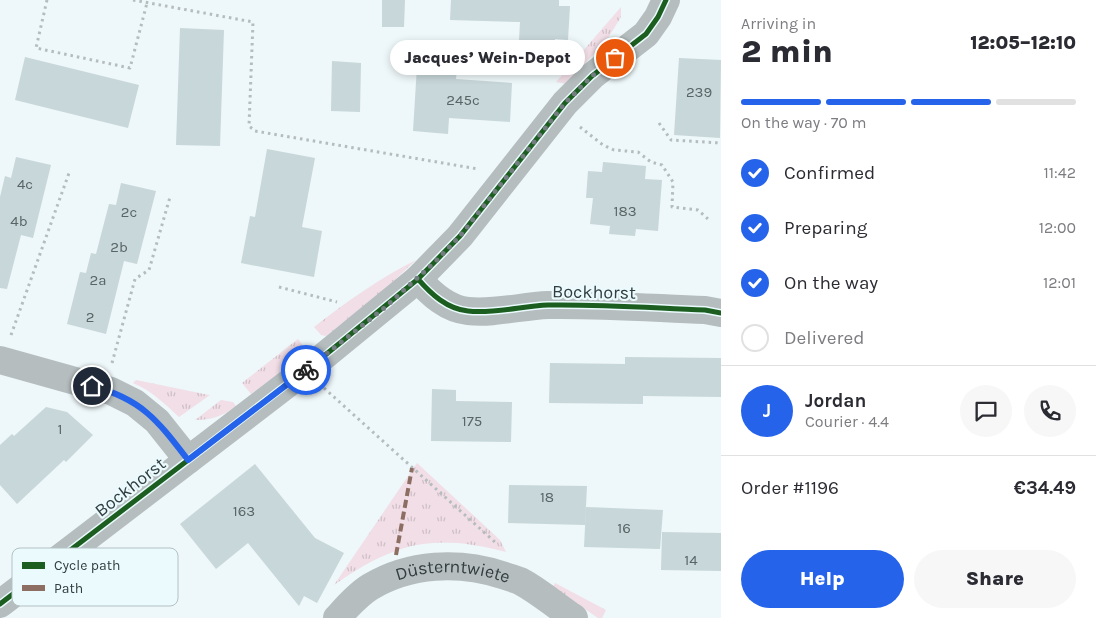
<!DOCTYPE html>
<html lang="en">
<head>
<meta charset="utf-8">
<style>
  :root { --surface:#fff; --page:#f7f7f7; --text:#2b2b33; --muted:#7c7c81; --line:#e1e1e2; --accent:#2563eb }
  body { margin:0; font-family:Karla,sans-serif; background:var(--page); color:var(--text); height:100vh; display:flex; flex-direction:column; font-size:19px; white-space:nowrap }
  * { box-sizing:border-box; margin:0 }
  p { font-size:16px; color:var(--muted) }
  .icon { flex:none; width:28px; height:28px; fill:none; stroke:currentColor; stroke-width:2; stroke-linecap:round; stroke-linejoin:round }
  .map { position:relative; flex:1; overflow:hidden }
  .sheet { display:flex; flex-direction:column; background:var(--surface); width:375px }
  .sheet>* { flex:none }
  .pin { position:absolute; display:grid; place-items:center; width:42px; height:42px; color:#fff; margin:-21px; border:2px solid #fff; border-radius:50%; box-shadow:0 1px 5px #0007 }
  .courier { position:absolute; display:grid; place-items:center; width:50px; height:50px; margin:-25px; border:4px solid #2563eb; border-radius:50%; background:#fff; color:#222; box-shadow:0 1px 6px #0007 }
  .bubble { position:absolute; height:35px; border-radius:18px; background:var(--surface); box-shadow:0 2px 8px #0003; font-size:16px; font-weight:800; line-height:35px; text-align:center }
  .summary em { font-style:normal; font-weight:800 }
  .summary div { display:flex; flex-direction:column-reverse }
  .summary { display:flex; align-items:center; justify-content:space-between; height:85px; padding:0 20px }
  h1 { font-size:32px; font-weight:800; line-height:38px }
  .bar { display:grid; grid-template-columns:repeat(4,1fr); gap:8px 5px; align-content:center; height:60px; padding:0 20px }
  .bar i { height:6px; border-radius:4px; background:var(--line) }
  .bar .current { background:var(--accent) }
  .bar p { grid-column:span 4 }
  .line { display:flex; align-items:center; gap:12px; padding:0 20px; border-top:1px solid var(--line) }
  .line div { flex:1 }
  .round { display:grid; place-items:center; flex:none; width:52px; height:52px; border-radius:26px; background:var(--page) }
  ol { padding:0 20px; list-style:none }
  li { display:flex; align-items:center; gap:15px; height:55px }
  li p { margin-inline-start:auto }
  li .icon { padding:5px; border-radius:50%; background:var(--accent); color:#fff; stroke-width:4 }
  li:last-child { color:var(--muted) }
  li i { width:28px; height:28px; border:2px solid var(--line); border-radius:50% }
  .primary-button { display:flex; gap:10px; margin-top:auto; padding:10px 20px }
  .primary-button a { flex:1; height:58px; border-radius:30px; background:var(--accent); color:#fff; font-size:20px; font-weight:800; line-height:58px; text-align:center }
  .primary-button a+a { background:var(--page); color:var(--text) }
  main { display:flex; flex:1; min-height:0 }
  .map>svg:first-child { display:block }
  .grass { fill:url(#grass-tufts) }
  .building { fill:#c8d7da }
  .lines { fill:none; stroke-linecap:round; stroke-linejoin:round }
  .path { stroke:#b4bcbe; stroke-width:3; stroke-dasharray:2.5 4; stroke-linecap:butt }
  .minor { stroke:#b5bdbf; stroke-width:28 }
  .quiet { stroke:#8d6e63; stroke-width:4; stroke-dasharray:8 4; stroke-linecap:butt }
  .cycleway-casing { stroke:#eafafd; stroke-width:8 }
  .cycleway { stroke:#1b5e20; stroke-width:5 }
  .done { stroke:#747e80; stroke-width:5; stroke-dasharray:0 9 }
  .route { stroke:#2563eb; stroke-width:6 }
  .labels { text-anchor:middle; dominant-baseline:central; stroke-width:4.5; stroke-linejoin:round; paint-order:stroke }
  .number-label { font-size:15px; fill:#586466 }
  .street-label { font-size:18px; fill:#323d3f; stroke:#eafafd }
  .key { fill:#eafafd; stroke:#b3c1c4; stroke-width:1 }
  .key-label { font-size:14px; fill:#323d3f }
</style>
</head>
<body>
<main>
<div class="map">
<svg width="721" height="618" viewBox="0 0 721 618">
  <defs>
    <pattern id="grass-tufts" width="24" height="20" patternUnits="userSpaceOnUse" patternTransform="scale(1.25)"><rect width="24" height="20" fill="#f1dee6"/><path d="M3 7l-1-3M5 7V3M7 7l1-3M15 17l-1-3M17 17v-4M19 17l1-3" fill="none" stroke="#cfbfc6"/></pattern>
  </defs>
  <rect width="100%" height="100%" fill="#eef7f9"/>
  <!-- grass -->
  <path class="grass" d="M621,7V17L608,38L567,84L556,82Z
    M416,260L385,289L326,336L321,335L314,327C346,302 380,278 416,260Z
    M298,339L304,347V355L251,394L242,383Z
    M136,380L209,395H210L179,417C165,404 152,391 133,383Z
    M221,400L233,402L236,406C223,416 212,420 195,420Z
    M417,463L500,540L506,552C433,533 396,542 334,585Z
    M555,583L606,610L602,618H598L553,587Z"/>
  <!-- building -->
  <path class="building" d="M382,0H405L404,27H382Z
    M451,0H559V6H570L568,40L555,39L553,62L518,60L520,22L450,20Z
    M180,28L224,30L220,146L176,145Z
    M25,57L139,85L128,128L15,100Z
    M679,58L721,60L720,138L674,135Z
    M332,61L361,63L360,112L331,111Z
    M417,66L457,69L456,79L512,83L510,122L449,118L448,134L413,131Z
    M267,149L315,158L302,227L322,231L314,277L241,263L250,216L255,217Z
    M16,157L51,165L33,238L21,235L7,289L0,288V197L5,176L11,178Z
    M603,162L646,166L645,179L662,180L658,231L636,229L635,236L609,234L610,226L590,224L593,198H586L588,171L602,172Z
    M121,183L156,191L137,264L124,261L106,334L67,324L80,272L86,273L91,253L96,254L109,204L116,205Z
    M625,357L721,358V397L643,396V404L549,403L550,363L625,364Z
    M432,389L456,390V401L512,402L511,442L431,441Z
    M46,407L67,412L93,435L66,462L64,460L17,504L0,485V445L12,434L14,436Z
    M255,464L315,538L344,553L317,603L304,596L299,606L248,543L216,569L180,524Z
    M509,485L587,486L585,525L508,523Z
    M586,507L663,510L660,549L584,547Z
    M662,532L721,533V571L661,570Z"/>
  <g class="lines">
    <!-- path -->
    <path class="path" d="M47,0L36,48L130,68L147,3
      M133,0L253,22L249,126L255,131L478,169
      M659,123L671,140L721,143
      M580,127L603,145L614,150L638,152L651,162L662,165L673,182L672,207L698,210L708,219
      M279,287L337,302
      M11,335L69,173
      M112,363L135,279L149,270L170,197
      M324,388L496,543V545"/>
    <!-- minor -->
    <g class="minor">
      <path d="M418,279C431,294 447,309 468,311C494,314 522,306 548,305C600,304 653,308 705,310L721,313"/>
      <path d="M0,360L111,391L135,403L157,421L188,460"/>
      <path d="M0,604L324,356L418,279L460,236L565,103L592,76L646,34L658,17L666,0"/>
      <path id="s1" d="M337,618C347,607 357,595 370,587C410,563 459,561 502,575C508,577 515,579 520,581C539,591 556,606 574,618"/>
    </g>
    <!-- quiet -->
    <path class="quiet" d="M396,555L412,468"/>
    <defs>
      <path id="cycleway" d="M418,279C431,294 447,309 468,311C494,314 522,306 548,305C600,304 653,308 705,310L721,313
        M0,604L324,356L418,279L460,236L565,103L592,76L646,34L658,17L666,0"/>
    </defs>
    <!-- cycleway casing -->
    <use href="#cycleway" class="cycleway-casing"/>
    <!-- cycleway -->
    <use href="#cycleway" class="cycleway"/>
  </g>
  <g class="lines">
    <!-- done -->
    <path class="done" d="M306,370L383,309L437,260L460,236L565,103L592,76L615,58"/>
    <!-- route -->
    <path class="route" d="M92,386C142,399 158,421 188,460L306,370"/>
  </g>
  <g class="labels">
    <!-- number labels -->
    <g class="number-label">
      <text x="699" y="92">239</text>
      <text x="463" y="100">245c</text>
      <text x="25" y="184">4c</text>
      <text x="625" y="211">183</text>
      <text x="129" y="212">2c</text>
      <text x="19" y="221">4b</text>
      <text x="119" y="247">2b</text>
      <text x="98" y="280">2a</text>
      <text x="90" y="317">2</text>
      <text x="472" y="421">175</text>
      <text x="60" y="429">1</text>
      <text x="547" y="497">18</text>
      <text x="244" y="511">163</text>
      <text x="624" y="528">16</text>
      <text x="691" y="560">14</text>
    </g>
    <!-- street labels -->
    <g class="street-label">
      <text transform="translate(594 292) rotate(1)">Bockhorst</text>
      <text transform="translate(130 487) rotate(-38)">Bockhorst</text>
      <text stroke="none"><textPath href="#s1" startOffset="132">Düsterntwiete</textPath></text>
    </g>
  </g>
  <!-- legend -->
  <rect x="12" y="548" width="166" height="58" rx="8" class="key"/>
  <rect x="22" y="562" width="23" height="7" fill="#1b5e20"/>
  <rect x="22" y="585" width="23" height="6" fill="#8d6e63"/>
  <g class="key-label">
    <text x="54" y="570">Cycle path</text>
    <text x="54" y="593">Path</text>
  </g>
</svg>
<div class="pin" style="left:615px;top:58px;background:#ea580c"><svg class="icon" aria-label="bag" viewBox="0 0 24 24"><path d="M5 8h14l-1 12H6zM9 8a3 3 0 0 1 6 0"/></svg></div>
<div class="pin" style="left:92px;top:386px;background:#1f2937"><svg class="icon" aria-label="home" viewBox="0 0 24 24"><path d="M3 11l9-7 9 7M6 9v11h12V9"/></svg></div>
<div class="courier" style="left:306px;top:370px"><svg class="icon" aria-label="bike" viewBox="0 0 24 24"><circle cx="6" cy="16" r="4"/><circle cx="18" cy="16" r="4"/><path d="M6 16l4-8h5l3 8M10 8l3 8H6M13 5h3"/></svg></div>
<div class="bubble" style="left:390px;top:40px;width:195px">Jacques’ Wein-Depot</div>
</div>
<section class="sheet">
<div class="summary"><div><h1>2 min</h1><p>Arriving in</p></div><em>12:05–12:10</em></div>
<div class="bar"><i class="current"></i><i class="current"></i><i class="current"></i><i></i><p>On the way · 70 m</p></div>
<ol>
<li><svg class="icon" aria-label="check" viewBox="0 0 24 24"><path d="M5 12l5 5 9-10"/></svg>Confirmed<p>11:42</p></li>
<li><svg class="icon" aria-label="check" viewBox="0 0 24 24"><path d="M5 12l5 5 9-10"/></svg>Preparing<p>12:00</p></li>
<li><svg class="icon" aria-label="check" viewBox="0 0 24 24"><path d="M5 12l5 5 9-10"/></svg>On the way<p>12:01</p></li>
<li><i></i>Delivered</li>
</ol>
<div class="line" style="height:90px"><b class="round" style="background:var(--accent);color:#fff">J</b><div><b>Jordan</b><p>Courier · 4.4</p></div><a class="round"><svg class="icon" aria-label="chat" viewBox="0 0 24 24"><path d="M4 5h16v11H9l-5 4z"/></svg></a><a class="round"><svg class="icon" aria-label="phone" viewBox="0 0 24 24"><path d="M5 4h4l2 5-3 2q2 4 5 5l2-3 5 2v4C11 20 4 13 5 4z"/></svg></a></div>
<div class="line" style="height:65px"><div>Order #1196</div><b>€34.49</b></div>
<div class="primary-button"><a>Help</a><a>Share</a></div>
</section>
</main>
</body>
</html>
